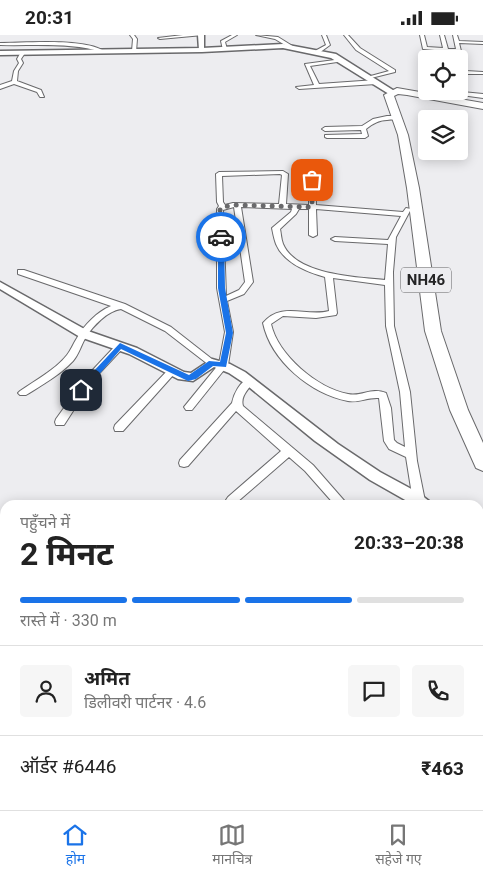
<!DOCTYPE html>
<html lang="hi">
<head>
<meta charset="utf-8">
<style>
  :root { --surface:#fff; --page:#f6f6f6; --text:#222; --muted:#767676; --line:#e0e0e0; --accent:#1a73e8 }
  body { margin:0; font-family:Roboto,"Noto Sans Devanagari",sans-serif; background:var(--page); color:var(--text); height:100vh; display:flex; flex-direction:column; font-size:19px; white-space:nowrap }
  * { box-sizing:border-box; margin:0 }
  p { font-size:16px; color:var(--muted) }
  .icon { flex:none; width:28px; height:28px; fill:none; stroke:currentColor; stroke-width:2; stroke-linecap:round; stroke-linejoin:round }
  .map { position:relative; flex:1; overflow:hidden }
  .details { position:absolute; left:0px; top:465px; width:484px; height:310px; display:flex; flex-direction:column; background:var(--surface); border-radius:15px 15px 0 0; box-shadow:0 2px 12px #0003 }
  .details>* { flex:none }
  .tools { position:absolute; left:418px; top:15px; display:grid; gap:10px }
  .tools a { display:grid; place-items:center; width:50px; height:50px; border-radius:5px; background:var(--surface); box-shadow:0 2px 12px #0003; font-size:25px }
  .pin { position:absolute; display:grid; place-items:center; width:42px; height:42px; color:#fff; margin:-21px; border-radius:10px; box-shadow:0 2px 8px #0006 }
  .courier { position:absolute; display:grid; place-items:center; width:50px; height:50px; margin:-25px; border:4px solid #1a73e8; border-radius:50%; background:#fff; color:#222; box-shadow:0 1px 6px #0007 }
  .summary em { font-style:normal; font-weight:700 }
  .summary div { display:flex; flex-direction:column-reverse }
  .summary { display:flex; align-items:center; justify-content:space-between; height:85px; padding:0 20px }
  h1 { font-size:32px; font-weight:700; line-height:38px }
  .bar { display:grid; grid-template-columns:repeat(4,1fr); gap:8px 5px; align-content:center; height:60px; padding:0 20px }
  .bar i { height:6px; border-radius:4px; background:var(--line) }
  .bar .selected { background:var(--accent) }
  .bar p { grid-column:span 4 }
  .line { display:flex; align-items:center; gap:12px; padding:0 20px; border-top:1px solid var(--line) }
  .line div { flex:1 }
  .round { display:grid; place-items:center; flex:none; width:52px; height:52px; border-radius:5px; background:var(--page) }
  .status { display:flex; justify-content:space-between; align-items:center; height:35px; padding:0 25px; background:var(--surface); direction:ltr }
  .status svg { height:14px; fill:currentColor }
  .menu { display:flex; justify-content:space-around; align-items:center; height:70px; border-top:1px solid var(--line); background:var(--surface); font-size:14px; color:var(--muted) }
  .menu a { display:grid; justify-items:center; gap:2px }
  .menu .selected { color:var(--accent) }
  .map>svg:first-child { display:block }
  .lines { fill:none; stroke-linecap:round; stroke-linejoin:round }
  .minor-casing { stroke:#69696b; stroke-width:2 }
  .tertiary-casing { stroke:#69696b; stroke-width:3 }
  .primary-casing { stroke:#69696b; stroke-width:3 }
  .trunk-casing { stroke:#69696b; stroke-width:2 }
  .minor { fill:#fff; fill-rule:evenodd }
  .tertiary { fill:#fff; fill-rule:evenodd }
  .primary { fill:#fff; fill-rule:evenodd }
  .trunk { fill:#fff; fill-rule:evenodd }
  .route { fill:#1a73e8 }
  .done { stroke:#6a6a6c; stroke-width:5; stroke-dasharray:0 9 }
  .labels { text-anchor:middle; dominant-baseline:central; stroke-width:4; stroke-linejoin:round; paint-order:stroke }
  .shield { fill:#ededf0; stroke:#606062; stroke-width:1 }
  .shield-label { font-size:15px; font-weight:bold; fill:#242425 }
</style>
</head>
<body>
<div class="status"><b>20:31</b><svg viewBox="0 0 49 12"><path d="M0 12V9h3v3zM5 12V6h3v6zM10 12V3h3v9zM15 12V0h3v12zM26 1h20v11H26zM47 4h2v5h-2z"/></svg></div>
<div class="map">
<svg width="483" height="775" viewBox="0 0 483 775">
  <rect width="100%" height="100%" fill="#ededf0"/>
  <g class="lines">
    <defs>
      <path id="minor" d="M130,0H134L137,4L136,17L132,16L133,4Z
        M183,0H203L160,4L158,3Z
        M232,0H237L225,7L227,14L223,15L221,6Z
        M256,0L278,2L294,12L290,13L275,4Z
        M322,0H326L330,10L319,18H315V16L326,10Z
        M344,0H348L360,13L395,35V37L367,44V42L389,36L356,15Z
        M420,0H424L427,12L443,13L440,0H444L448,14H456L453,0H457L459,6L483,7V9L459,8L466,36L483,37V39H466L462,49L459,50V44L462,37L457,17L423,14Z
        M0,8C26,8 83,3 104,16L102,17C70,7 33,11 0,10Z
        M21,17L25,18L21,24L23,28L18,36L17,46L41,55L44,62H40L37,57L14,49L0,54V50L12,46L14,36L19,28L17,24Z
        M342,24L344,26L310,31L319,49L376,45L379,47L376,49L299,54L296,52L314,50L305,29Z
        M452,56L483,59V63L454,59Z
        M387,81H397L400,83C395,85 392,84 387,85C379,85 372,89 366,94L368,101L365,103H327L325,102V100L362,99L361,95L325,96L322,94L325,92L362,91L373,84Z
        M312,130L315,132L316,170L403,177L406,173L411,174L396,202L393,237L394,291L410,357L417,426L425,466L421,470L415,469L413,466L406,422L389,414L384,406L379,363C368,362 358,368 348,366C311,359 271,326 263,288C281,266 306,282 329,276L325,242C307,237 284,228 276,209C274,204 273,198 272,193L291,177L292,174L241,172L253,247L244,259L227,266L233,297L228,330L192,375H186L184,372L219,329L225,297L217,253V174L219,171L217,167L216,139L219,137L283,136L288,139L286,169L309,170V132ZM280,139L282,140L279,169L233,168L225,170L223,167L222,141ZM234,172L245,247L239,255L226,261L223,175ZM299,174H309V200L313,202L317,200L316,174L401,181L388,205L335,202L331,204L335,206L388,209L385,245C356,242 296,240 283,209C281,204 281,198 280,194L296,179ZM333,243L385,250L386,291L400,357L405,412L397,408L394,405L391,373L386,358C371,352 362,362 348,359C317,353 278,320 271,289L283,281L316,283L336,280L337,278Z
        M18,235H24L125,269L171,292L217,328L215,330H209L165,296L121,274C107,276 93,291 86,302C81,310 79,319 73,326C60,340 42,350 26,360H20L18,358L20,356C36,345 55,335 67,320C71,315 73,309 77,303C84,290 97,277 111,271L18,239Z
        M120,308L124,311L123,313L93,345L64,390H56L55,387L56,384L87,341L117,309Z
        M172,333L175,334L177,336L175,338L123,396H115L114,393L115,390L169,334Z
        M249,343L254,346C249,354 240,361 243,371L313,430L348,470H335L305,436L289,422L236,468L232,470L228,468L226,465L228,462L281,416L236,376L188,431L184,432L180,431L179,428L180,425L232,368C234,358 240,347 249,343Z"/>
      <path id="tertiary" d="M198,0H204V16L199,15Z
        M0,247L88,296L137,313L184,337L191,338L212,324L230,329L245,337L338,409L380,437L417,457L429,466L431,470H414L370,445L315,406L244,348L229,338L214,332L193,346L178,344L129,319L80,302L0,254Z
        M479,516L483,518V533L479,531Z"/>
      <path id="primary" d="M283,9L336,19L396,57L389,59L331,23L283,13L202,17L0,20V16L202,13Z"/>
      <path id="trunk" d="M397,53L483,68V74L407,60L398,59L394,61L408,100L419,153L441,296L468,375L483,408V436L476,433L450,375L425,296L407,153L398,100L384,60Z"/>
    </defs>
    <!-- minor casing -->
    <use href="#minor" class="minor-casing"/>
    <!-- tertiary casing -->
    <use href="#tertiary" class="tertiary-casing"/>
    <!-- primary casing -->
    <use href="#primary" class="primary-casing"/>
    <!-- trunk casing -->
    <use href="#trunk" class="trunk-casing"/>
    <!-- minor -->
    <use href="#minor" class="minor"/>
    <!-- tertiary -->
    <use href="#tertiary" class="tertiary"/>
    <!-- primary -->
    <use href="#primary" class="primary"/>
    <!-- trunk -->
    <use href="#trunk" class="trunk"/>
  </g>
  <!-- route -->
  <path class="route" d="M221,200L224,202L225,253L233,298L226,332L213,331L196,344L188,346L121,314L84,357H78V353L120,308L189,340L209,326L220,327L226,298L218,253V202Z"/>
  <g class="lines">
    <!-- done -->
    <path class="done" d="M221,202L220,174L223,172L233,170L312,172V145"/>
  </g>
  <g class="labels">
    <!-- shield labels -->
    <rect class="shield" x="401" y="232.5" width="50" height="25" rx="4"/>
    <g class="shield-label">
      <text x="426" y="245">NH46</text>
    </g>
  </g>
</svg>
<div class="tools">
<a><svg class="icon" aria-label="locate" viewBox="0 0 24 24"><circle cx="12" cy="12" r="6"/><path d="M12 2v4M12 18v4M2 12h4M18 12h4"/></svg></a>
<a><svg class="icon" aria-label="layers" viewBox="0 0 24 24"><path d="M12 4l9 5-9 5-9-5zM3 14l9 5 9-5"/></svg></a>
</div>
<div class="pin" style="left:312px;top:145px;background:#ea580c"><svg class="icon" aria-label="bag" viewBox="0 0 24 24"><path d="M5 8h14l-1 12H6zM9 8a3 3 0 0 1 6 0"/></svg></div>
<div class="pin" style="left:81px;top:355px;background:#1f2937"><svg class="icon" aria-label="home" viewBox="0 0 24 24"><path d="M3 11l9-7 9 7M6 9v11h12V9"/></svg></div>
<div class="courier" style="left:221px;top:202px"><svg class="icon" aria-label="car" viewBox="0 0 24 24"><path d="M5 17H2v-5l4-1 3-4h7l3 4 3 1v5h-3M9 17h6M6 11h13"/><circle cx="7" cy="17" r="2"/><circle cx="17" cy="17" r="2"/></svg></div>
<section class="details">
<div class="summary"><div><h1>2 मिनट</h1><p>पहुँचने में</p></div><em>20:33–20:38</em></div>
<div class="bar"><i class="selected"></i><i class="selected"></i><i class="selected"></i><i></i><p>रास्ते में · 330 m</p></div>
<div class="line" style="height:90px"><a class="round"><svg class="icon" aria-label="person" viewBox="0 0 24 24"><circle cx="12" cy="8" r="4"/><path d="M4 21q1-7 8-7t8 7"/></svg></a><div><b>अमित</b><p>डिलीवरी पार्टनर · 4.6</p></div><a class="round"><svg class="icon" aria-label="chat" viewBox="0 0 24 24"><path d="M4 5h16v11H9l-5 4z"/></svg></a><a class="round"><svg class="icon" aria-label="phone" viewBox="0 0 24 24"><path d="M5 4h4l2 5-3 2q2 4 5 5l2-3 5 2v4C11 20 4 13 5 4z"/></svg></a></div>
<div class="line" style="height:65px"><div>ऑर्डर #6446</div><b>₹463</b></div>
</section>
</div>
<nav class="menu">
<a class="selected"><svg class="icon" aria-label="home" viewBox="0 0 24 24"><path d="M3 11l9-7 9 7M6 9v11h12V9"/></svg>होम</a>
<a><svg class="icon" aria-label="map" viewBox="0 0 24 24"><path d="M3 6l6-2 6 2 6-2v14l-6 2-6-2-6 2zM9 4v14M15 6v14"/></svg>मानचित्र</a>
<a><svg class="icon" aria-label="saved" viewBox="0 0 24 24"><path d="M7 4h10v16l-5-4-5 4z"/></svg>सहेजे गए</a>
</nav>
</body>
</html>
